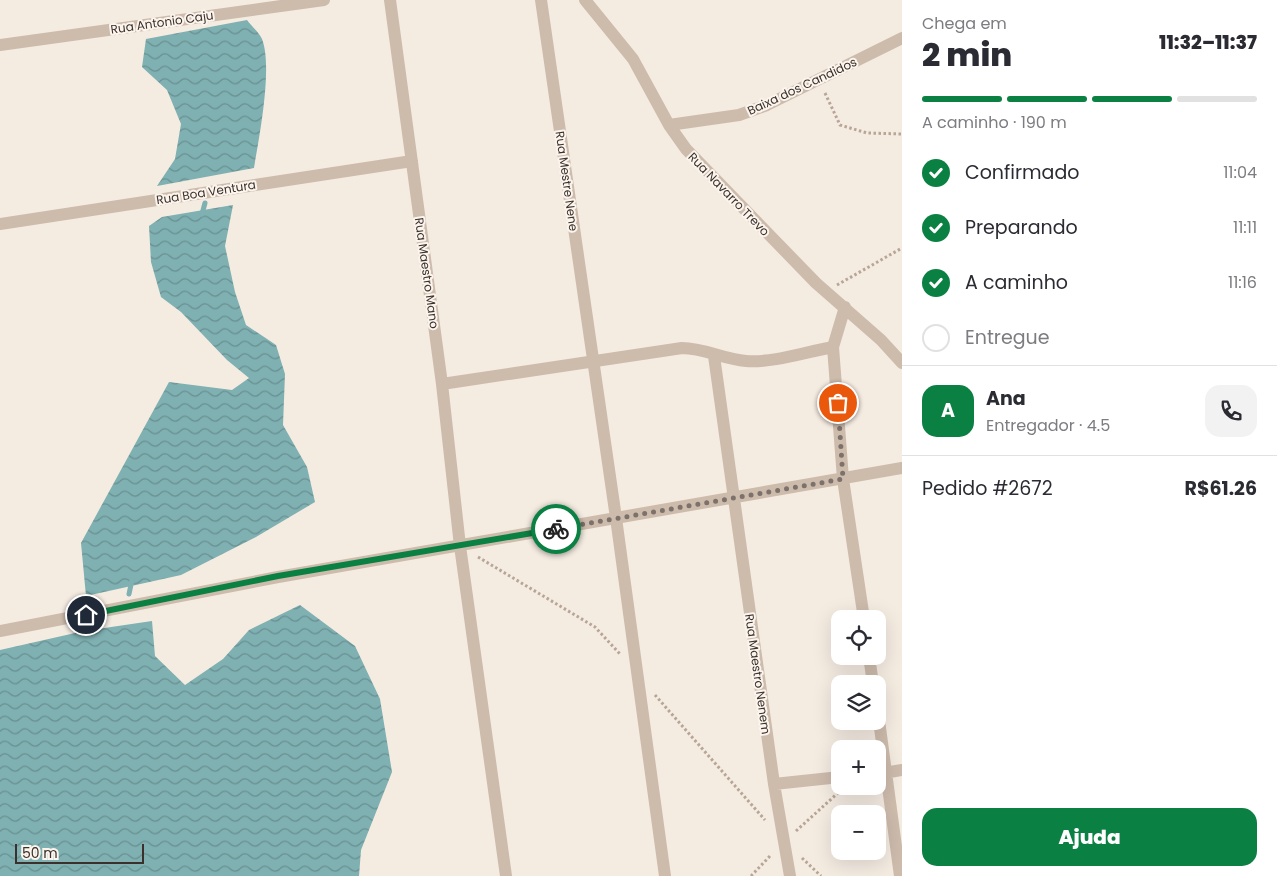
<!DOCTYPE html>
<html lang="pt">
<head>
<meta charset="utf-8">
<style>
  :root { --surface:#fff; --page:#f2f2f3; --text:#2b2b33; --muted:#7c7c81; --line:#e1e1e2; --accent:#0b8043 }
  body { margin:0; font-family:Poppins,sans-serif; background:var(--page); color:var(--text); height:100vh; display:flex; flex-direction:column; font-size:19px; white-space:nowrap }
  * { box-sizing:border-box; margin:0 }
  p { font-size:16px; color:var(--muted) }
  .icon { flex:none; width:28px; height:28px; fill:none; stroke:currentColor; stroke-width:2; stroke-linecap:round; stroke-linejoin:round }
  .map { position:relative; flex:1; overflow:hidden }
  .panel { display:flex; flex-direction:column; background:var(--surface); width:375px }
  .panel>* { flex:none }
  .controls { position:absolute; left:831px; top:610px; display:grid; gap:10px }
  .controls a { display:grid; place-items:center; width:55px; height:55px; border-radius:10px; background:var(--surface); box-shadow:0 5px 20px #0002; font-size:25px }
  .scale { position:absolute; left:15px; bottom:12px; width:129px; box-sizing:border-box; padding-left:5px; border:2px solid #3b302b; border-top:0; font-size:14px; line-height:18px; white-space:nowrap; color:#3b302b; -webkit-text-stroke:4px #fbf5ee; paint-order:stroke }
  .pin { position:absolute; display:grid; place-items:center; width:42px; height:42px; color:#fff; margin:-21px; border:2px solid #fff; border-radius:50%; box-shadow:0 1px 5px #0007 }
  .courier { position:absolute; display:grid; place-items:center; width:50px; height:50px; margin:-25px; border:4px solid #0b8043; border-radius:50%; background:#fff; color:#222; box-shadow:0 1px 6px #0007 }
  .headline em { font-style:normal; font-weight:800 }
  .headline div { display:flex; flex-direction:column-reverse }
  .headline { display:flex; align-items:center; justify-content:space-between; height:85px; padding:0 20px }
  h1 { font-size:32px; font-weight:800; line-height:38px }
  .bar { display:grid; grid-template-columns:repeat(4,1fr); gap:8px 5px; align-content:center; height:60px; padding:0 20px }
  .bar i { height:6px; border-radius:4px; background:var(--line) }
  .bar .selected { background:var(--accent) }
  .bar p { grid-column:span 4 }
  .line { display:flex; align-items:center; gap:12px; padding:0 20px; border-top:1px solid var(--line) }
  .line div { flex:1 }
  .round { display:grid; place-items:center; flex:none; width:52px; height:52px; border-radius:15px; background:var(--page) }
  ol { padding:0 20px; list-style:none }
  li { display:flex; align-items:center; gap:15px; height:55px }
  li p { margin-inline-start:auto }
  li .icon { padding:5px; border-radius:50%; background:var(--accent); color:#fff; stroke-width:4 }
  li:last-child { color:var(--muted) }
  li i { width:28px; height:28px; border:2px solid var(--line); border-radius:50% }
  .cta { display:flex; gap:10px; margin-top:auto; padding:10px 20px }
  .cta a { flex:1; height:58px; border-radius:15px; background:var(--accent); color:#fff; font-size:20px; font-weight:800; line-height:58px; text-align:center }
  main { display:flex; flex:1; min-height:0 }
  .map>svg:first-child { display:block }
  .water { fill:url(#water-waves) }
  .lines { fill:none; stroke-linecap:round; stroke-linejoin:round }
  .stream { stroke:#7fb0b2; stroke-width:5 }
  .path { stroke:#b9a596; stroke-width:3; stroke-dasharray:2.5 2.5; stroke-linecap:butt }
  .minor { stroke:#cdbbac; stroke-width:12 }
  .done { stroke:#7c716b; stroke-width:5; stroke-dasharray:0 9 }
  .route { stroke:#0b8043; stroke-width:6 }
  .labels { text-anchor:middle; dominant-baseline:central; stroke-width:4; stroke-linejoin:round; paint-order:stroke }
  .street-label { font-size:12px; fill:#3b302b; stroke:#fbf5ee }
</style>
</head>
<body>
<main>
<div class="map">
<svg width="902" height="876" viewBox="0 0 902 876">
  <defs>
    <pattern id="water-waves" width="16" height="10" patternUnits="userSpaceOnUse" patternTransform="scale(1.25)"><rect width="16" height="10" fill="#7fb0b2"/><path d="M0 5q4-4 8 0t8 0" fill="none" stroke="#699091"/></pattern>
  </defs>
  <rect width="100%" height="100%" fill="#f4ebe1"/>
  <!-- water -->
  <path class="water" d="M247,20C251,26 259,32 262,39C273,67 259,138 254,168L157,186L175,159L181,124L167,90L142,67L146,39Z
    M233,205L225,246L235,292L246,325L276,345L285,374L283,425L307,467L315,502L256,537L181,575L86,596L81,543L169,382L232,390L249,378L227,360L181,312L161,297L151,262L149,226L162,217Z
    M300,605L355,646L380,699L392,772L361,850L359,876H0V650L84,631L152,621L155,656L185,685L223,659L249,630Z"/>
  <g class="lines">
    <!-- stream -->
    <path class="stream" d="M202,214L205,203
      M129,594L132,580"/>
    <!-- path -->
    <path class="path" d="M825,93L840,125L867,133L902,134
      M837,285L902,248
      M478,557L595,627L620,654
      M655,695L765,820
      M796,831L839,792
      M802,858L821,876
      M751,876L771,855"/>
    <!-- minor -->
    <path class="minor" d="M390,0L442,384L460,546L506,876
      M541,0L616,518L665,876
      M585,0L633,59L669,125L686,149L816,283L881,340L902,363
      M0,45L324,0
      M669,125L739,115L767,105L902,38
      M0,224L412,161
      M833,347L843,479L864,619
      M714,356L774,784L790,876
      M442,384L682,348C704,348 723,359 746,361C774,363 805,352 833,347L845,307
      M0,631L278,577L902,468
      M869,656L873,684
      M878,713L900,876
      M878,774L902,770
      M774,784L840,777"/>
  </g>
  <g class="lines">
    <!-- done -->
    <path class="done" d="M556,529L843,479L838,403"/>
    <!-- route -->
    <path class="route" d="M86,615L278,576L556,529"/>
  </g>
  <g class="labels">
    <!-- street labels -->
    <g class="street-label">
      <text transform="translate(162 22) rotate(-8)">Rua Antonio Caju</text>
      <text transform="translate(802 86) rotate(-25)">Baixa dos Candidos</text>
      <text transform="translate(567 181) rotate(82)">Rua Mestre Nene</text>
      <text transform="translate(206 192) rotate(-9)">Rua Boa Ventura</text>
      <text transform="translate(729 194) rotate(46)">Rua Navarro Trevo</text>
      <text transform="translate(427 273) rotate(82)">Rua Maestro Mano</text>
      <text transform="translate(758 674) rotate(82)">Rua Maestro Nenem</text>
    </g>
  </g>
</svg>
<div class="controls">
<a><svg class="icon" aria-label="locate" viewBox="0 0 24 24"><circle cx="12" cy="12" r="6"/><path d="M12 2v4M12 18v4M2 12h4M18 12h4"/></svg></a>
<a><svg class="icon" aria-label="layers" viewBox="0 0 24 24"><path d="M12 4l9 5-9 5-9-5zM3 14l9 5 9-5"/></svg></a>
<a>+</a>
<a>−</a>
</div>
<div class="scale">50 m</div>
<div class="pin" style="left:838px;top:403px;background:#ea580c"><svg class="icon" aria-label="bag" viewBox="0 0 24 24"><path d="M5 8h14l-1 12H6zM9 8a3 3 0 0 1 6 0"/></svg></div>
<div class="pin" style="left:86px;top:615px;background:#1f2937"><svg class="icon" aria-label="home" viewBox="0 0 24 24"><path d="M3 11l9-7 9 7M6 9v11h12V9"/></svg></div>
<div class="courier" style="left:556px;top:529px"><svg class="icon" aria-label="bike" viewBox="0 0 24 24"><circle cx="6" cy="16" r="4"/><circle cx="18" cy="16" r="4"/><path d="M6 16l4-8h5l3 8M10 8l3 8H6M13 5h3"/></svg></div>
</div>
<section class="panel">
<div class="headline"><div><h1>2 min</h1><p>Chega em</p></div><em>11:32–11:37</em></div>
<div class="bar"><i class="selected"></i><i class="selected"></i><i class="selected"></i><i></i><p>A caminho · 190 m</p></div>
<ol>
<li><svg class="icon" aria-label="check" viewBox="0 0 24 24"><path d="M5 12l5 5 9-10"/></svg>Confirmado<p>11:04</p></li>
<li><svg class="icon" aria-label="check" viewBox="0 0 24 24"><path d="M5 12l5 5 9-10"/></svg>Preparando<p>11:11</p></li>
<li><svg class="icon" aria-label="check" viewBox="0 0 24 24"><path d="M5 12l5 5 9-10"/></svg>A caminho<p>11:16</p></li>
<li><i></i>Entregue</li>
</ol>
<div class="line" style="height:90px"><b class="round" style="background:var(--accent);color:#fff">A</b><div><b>Ana</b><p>Entregador · 4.5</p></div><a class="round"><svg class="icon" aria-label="phone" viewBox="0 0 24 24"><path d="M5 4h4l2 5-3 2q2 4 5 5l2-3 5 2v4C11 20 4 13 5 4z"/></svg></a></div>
<div class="line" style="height:65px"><div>Pedido #2672</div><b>R$61.26</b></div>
<div class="cta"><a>Ajuda</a></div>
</section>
</main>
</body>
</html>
